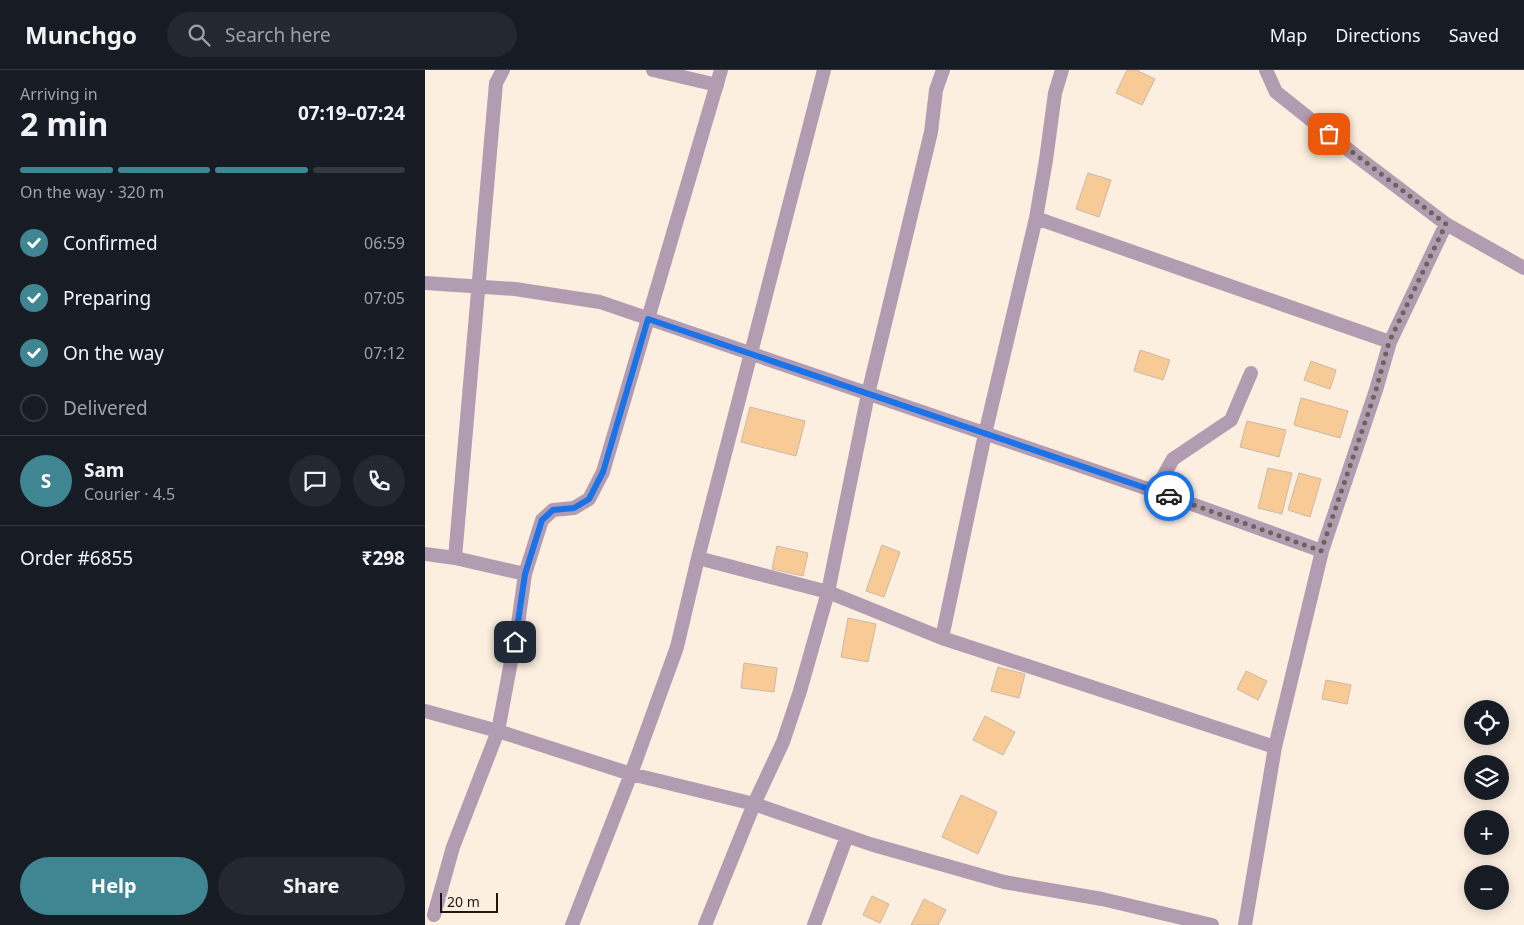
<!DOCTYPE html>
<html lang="en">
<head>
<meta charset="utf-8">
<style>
  :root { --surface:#171b24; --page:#242831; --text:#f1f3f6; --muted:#9ea1a6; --line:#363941; --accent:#408592 }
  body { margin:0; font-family:"Noto Sans",sans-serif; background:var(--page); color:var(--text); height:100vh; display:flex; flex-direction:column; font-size:19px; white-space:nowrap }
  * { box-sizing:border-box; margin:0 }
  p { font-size:16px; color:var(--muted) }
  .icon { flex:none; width:28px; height:28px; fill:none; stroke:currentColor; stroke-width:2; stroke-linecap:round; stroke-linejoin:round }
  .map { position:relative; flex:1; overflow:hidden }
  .drawer { display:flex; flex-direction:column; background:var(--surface); width:425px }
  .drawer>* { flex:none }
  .fabs { position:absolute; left:1039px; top:630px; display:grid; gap:10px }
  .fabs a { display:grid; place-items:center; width:45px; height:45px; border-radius:50%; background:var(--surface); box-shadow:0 2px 12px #0003; font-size:25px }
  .scale { position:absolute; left:15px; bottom:12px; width:58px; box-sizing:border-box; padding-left:5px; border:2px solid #1f1912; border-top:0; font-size:14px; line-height:18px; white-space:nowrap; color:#1f1912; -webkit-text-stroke:4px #fcefe0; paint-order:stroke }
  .pin { position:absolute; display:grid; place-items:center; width:42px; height:42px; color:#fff; margin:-21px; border-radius:10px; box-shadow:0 2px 8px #0006 }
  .courier { position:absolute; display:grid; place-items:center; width:50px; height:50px; margin:-25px; border:4px solid #1a73e8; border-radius:50%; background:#fff; color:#222; box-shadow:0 1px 6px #0007 }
  .overview em { font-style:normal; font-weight:700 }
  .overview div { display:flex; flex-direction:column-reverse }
  .overview { display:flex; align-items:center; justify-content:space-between; height:85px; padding:0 20px }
  h1 { font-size:32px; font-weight:700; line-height:38px }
  .bar { display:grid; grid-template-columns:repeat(4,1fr); gap:8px 5px; align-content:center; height:60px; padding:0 20px }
  .bar i { height:6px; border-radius:4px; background:var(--line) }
  .bar .selected { background:var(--accent) }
  .bar p { grid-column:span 4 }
  .line { display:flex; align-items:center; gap:12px; padding:0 20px; border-top:1px solid var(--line) }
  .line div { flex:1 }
  .round { display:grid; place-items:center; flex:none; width:52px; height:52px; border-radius:26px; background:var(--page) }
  ol { padding:0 20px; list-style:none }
  li { display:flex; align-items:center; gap:15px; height:55px }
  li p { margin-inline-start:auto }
  li .icon { padding:5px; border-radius:50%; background:var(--accent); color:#fff; stroke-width:4 }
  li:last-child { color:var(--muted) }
  li i { width:28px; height:28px; border:2px solid var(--line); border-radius:50% }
  .primary-button { display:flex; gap:10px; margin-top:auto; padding:10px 20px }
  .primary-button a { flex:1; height:58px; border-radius:30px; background:var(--accent); color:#fff; font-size:20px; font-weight:700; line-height:58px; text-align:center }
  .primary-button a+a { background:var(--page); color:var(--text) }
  header { display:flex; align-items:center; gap:30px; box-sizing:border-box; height:70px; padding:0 25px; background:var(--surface); border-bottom:1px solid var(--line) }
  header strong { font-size:24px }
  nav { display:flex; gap:28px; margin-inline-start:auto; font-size:18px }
  .search { width:350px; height:45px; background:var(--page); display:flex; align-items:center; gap:12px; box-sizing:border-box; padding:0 18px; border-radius:28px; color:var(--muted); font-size:19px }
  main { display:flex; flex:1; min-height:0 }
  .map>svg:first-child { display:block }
  .building { fill:#f8cb96; stroke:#c9b9a7 }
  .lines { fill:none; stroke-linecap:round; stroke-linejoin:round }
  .minor { stroke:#b19cb1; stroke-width:14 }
  .done { stroke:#6c645a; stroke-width:5; stroke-dasharray:0 9 }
  .route { stroke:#1a73e8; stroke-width:6 }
</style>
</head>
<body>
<header>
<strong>Munchgo</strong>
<div class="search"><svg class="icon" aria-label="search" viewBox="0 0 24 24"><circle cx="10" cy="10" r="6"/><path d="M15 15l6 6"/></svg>Search here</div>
<nav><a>Map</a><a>Directions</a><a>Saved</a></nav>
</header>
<main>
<section class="drawer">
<div class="overview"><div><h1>2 min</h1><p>Arriving in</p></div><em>07:19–07:24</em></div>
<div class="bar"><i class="selected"></i><i class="selected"></i><i class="selected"></i><i></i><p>On the way · 320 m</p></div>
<ol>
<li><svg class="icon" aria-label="check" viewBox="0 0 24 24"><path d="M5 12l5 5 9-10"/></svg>Confirmed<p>06:59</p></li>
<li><svg class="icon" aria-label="check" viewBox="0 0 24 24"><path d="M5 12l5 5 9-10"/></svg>Preparing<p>07:05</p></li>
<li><svg class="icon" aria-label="check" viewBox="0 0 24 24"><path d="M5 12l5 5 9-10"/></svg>On the way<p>07:12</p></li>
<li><i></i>Delivered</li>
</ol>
<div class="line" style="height:90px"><b class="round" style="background:var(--accent);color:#fff">S</b><div><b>Sam</b><p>Courier · 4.5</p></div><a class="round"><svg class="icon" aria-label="chat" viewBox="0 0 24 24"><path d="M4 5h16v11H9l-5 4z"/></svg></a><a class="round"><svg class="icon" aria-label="phone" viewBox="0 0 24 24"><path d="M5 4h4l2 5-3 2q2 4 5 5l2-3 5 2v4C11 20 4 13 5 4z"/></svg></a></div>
<div class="line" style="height:65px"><div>Order #6855</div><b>₹298</b></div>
<div class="primary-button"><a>Help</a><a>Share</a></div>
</section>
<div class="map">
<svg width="1099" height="855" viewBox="0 0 1099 855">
  <rect width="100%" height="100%" fill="#fcefe0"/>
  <!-- building -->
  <path class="building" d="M702,0H711L730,9L717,35L691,23Z
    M663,103L686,110L674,147L651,139Z
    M715,280L745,290L738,310L709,301Z
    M886,291L911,300L905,319L879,310Z
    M876,328L923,341L915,368L869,355Z
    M325,337L380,351L371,386L316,372Z
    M822,351L861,360L854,387L815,377Z
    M843,398L867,403L857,444L833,438Z
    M874,403L896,409L885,447L863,440Z
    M457,475L475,482L459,527L441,521Z
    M352,476L383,483L378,506L347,499Z
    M423,548L451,554L443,592L416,587Z
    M319,593L352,598L349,622L316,618Z
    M573,597L600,604L594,628L566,621Z
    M821,601L842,611L833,630L812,619Z
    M901,610L926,615L922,634L897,629Z
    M560,646L590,662L578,685L548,670Z
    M536,725L572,742L553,784L517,767Z
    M447,826L464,834L455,853L438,845Z
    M499,829L521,840L513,855H486Z"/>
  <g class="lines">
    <!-- minor -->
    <path class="minor" d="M228,0L292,15
      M399,0L273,488L252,577L206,704L329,734L445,774L579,812L677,829L787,855
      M841,0L851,22L930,85L1021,154L1099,198
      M611,148L965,272
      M0,213L90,219L175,232L764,433L897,481L850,677L820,855
      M730,421L748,389L806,350L826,303
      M897,481L951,320L965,272L1021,154
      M0,484L30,488L100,504L93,554L73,661L28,777L9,845
      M30,488L71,13L78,0
      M273,488L403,522L517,568L850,677
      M100,504L117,450L128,440L149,438L164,429L178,402L296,0
      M517,568L560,364L611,148L621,90L630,23L637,0
      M0,641L73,661L206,704L147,855
      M280,855L329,734L358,672L375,621L403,522L443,324L506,62L511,20L518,0
      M389,855L422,766"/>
  </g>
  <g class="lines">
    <!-- done -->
    <path class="done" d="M744,426L896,481L951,320L964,272L1021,154L904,64"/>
    <!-- route -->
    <path class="route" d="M90,572L100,504L117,450L128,440L149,438L164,429L178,402L223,249L744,426"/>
  </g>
</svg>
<div class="fabs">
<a><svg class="icon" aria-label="locate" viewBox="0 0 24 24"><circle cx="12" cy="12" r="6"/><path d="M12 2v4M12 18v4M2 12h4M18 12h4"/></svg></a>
<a><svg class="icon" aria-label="layers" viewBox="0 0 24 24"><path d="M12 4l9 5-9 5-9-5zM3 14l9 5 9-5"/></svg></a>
<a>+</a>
<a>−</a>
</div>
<div class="scale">20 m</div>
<div class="pin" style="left:904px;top:64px;background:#ea580c"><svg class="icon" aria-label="bag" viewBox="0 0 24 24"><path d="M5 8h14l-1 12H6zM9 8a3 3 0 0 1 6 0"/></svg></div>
<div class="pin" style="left:90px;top:572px;background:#1f2937"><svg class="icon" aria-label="home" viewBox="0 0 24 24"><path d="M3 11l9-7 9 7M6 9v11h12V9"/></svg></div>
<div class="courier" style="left:744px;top:426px"><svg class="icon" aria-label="car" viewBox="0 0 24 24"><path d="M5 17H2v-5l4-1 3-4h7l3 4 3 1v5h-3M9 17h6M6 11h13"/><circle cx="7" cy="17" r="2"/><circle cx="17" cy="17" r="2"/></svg></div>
</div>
</main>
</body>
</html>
